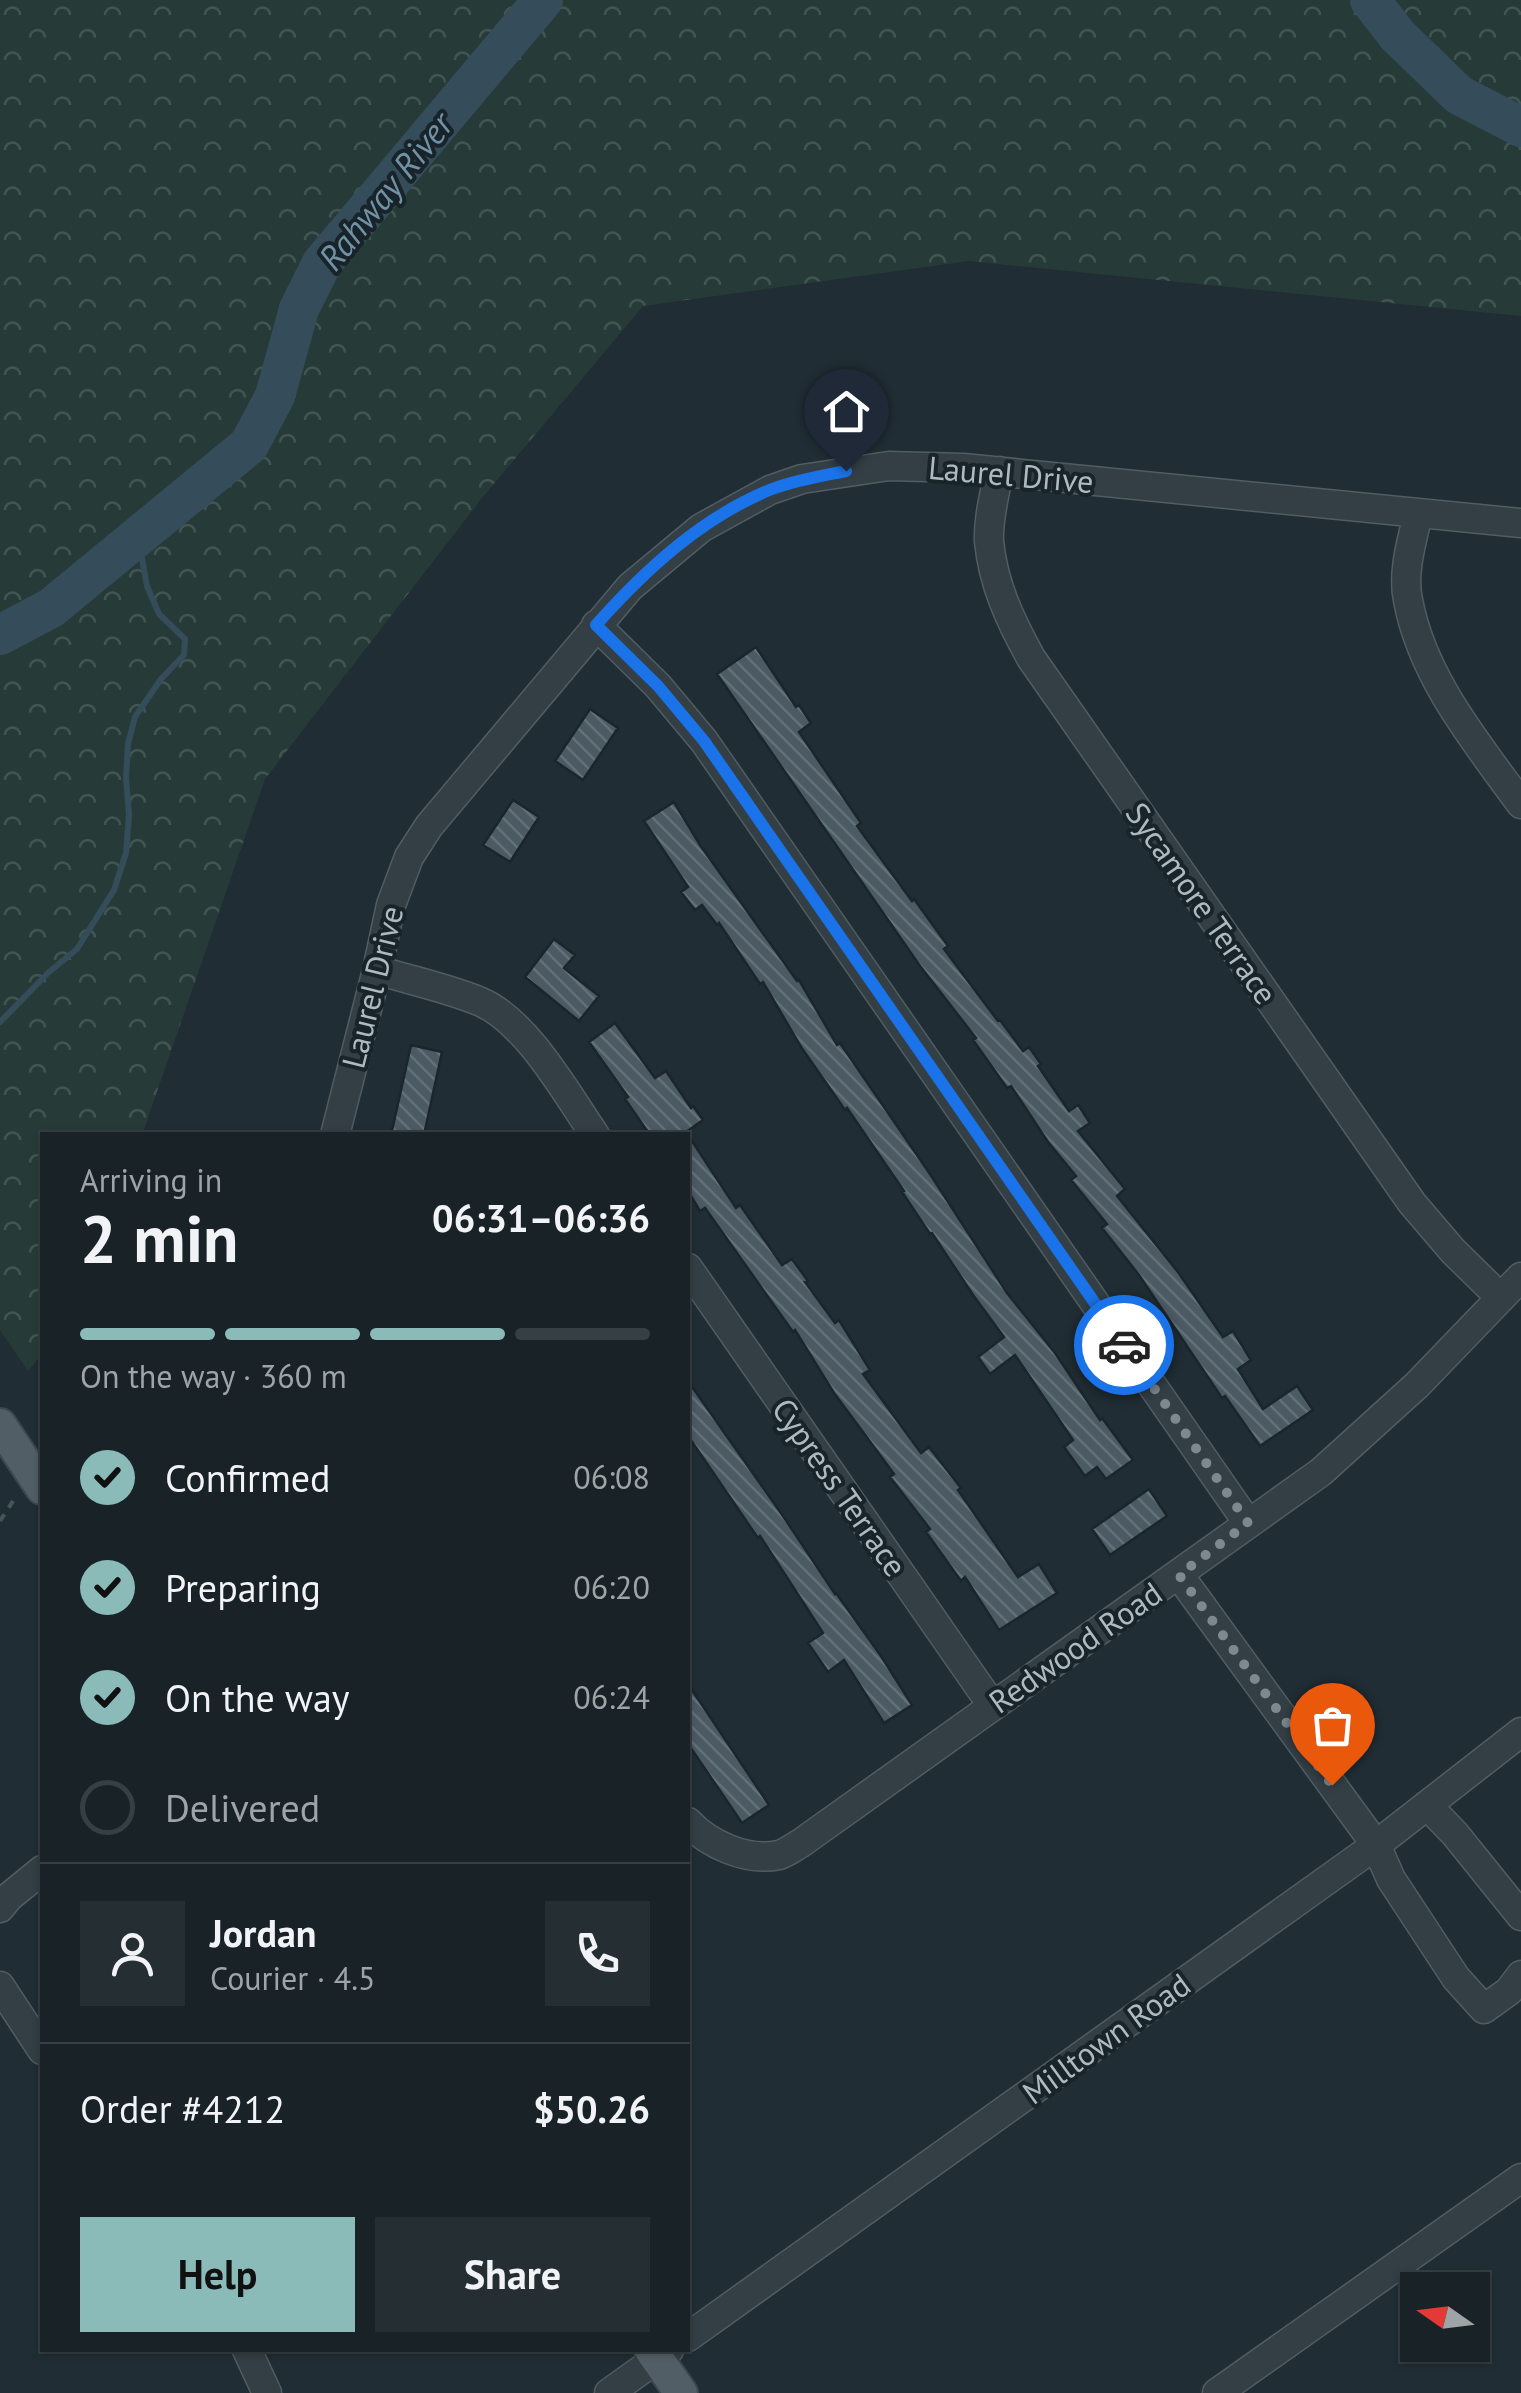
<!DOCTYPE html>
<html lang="en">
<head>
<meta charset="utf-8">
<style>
  :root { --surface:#182227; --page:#252f33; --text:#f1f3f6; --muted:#9fa4a7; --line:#363f44; --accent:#8bbbb9 }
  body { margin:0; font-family:"PT Sans",sans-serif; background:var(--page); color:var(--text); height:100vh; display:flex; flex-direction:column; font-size:38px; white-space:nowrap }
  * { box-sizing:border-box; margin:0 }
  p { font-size:32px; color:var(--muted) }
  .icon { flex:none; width:55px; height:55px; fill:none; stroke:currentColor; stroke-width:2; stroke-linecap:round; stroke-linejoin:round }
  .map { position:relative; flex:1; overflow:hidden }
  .drawer { position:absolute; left:40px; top:1132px; width:650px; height:1220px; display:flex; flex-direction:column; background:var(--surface); border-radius:0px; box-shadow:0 2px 8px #0004,0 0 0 2px var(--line) }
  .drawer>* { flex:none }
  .needle { width:65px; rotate:284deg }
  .controls { position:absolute; left:1400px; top:2272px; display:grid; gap:20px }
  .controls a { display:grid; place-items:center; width:90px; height:90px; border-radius:0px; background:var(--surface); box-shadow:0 2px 8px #0004,0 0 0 2px var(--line); font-size:50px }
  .pin { position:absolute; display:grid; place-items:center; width:85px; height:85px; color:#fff; margin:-102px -42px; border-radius:50% 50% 50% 0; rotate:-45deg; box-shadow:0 0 10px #0007 }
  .pin .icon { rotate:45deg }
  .courier { position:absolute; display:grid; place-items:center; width:100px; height:100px; margin:-50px; border:8px solid #1a73e8; border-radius:50%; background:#fff; color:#222; box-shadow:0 2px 12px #0007 }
  .overview em { font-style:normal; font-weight:700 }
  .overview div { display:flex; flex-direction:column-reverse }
  .overview { display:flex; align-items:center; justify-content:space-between; height:170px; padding:0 40px }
  h1 { font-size:65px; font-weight:700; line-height:75px }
  .bar { display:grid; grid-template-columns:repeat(4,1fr); gap:15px 10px; align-content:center; height:120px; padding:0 40px }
  .bar i { height:12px; border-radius:8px; background:var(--line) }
  .bar .selected { background:var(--accent) }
  .bar p { grid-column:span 4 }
  .line { display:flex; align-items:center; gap:25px; padding:0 40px; border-top:2px solid var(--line) }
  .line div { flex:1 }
  .round { display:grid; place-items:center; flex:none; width:105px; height:105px; border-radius:0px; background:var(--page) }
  ol { padding:0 40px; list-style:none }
  li { display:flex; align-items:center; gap:30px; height:110px }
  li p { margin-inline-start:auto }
  li .icon { padding:10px; border-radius:50%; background:var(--accent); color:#111; stroke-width:4 }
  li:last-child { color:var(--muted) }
  li i { width:55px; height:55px; border:5px solid var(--line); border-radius:50% }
  .button { display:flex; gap:20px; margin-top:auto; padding:20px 40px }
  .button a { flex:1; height:115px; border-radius:0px; background:var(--accent); color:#111; font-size:40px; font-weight:700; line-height:115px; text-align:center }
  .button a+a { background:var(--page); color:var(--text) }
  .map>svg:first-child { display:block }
  .forest { fill:url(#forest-crowns) }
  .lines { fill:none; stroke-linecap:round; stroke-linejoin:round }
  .stream { stroke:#354d5b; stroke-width:6 }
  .river { stroke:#354d5b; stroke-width:40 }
  .building { fill:url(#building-back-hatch); stroke:#1b252c; stroke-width:2.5 }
  .minor-casing { stroke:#515c63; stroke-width:31 }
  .major-casing { stroke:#3d474f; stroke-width:36 }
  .path { stroke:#435755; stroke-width:4; stroke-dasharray:8 8; stroke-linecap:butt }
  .minor { stroke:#333f45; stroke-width:28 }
  .major { stroke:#515e65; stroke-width:32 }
  .done { stroke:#7c8990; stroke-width:10; stroke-dasharray:0 18 }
  .route { stroke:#1a73e8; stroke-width:12 }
  .labels { text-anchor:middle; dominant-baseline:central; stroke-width:8; stroke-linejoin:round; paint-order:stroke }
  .street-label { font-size:32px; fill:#adbac2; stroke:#19232a }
  .water-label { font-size:35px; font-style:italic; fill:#7092a5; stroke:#19232a }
</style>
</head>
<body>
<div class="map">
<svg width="1521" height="2393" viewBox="0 0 1521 2393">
  <defs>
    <pattern id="forest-crowns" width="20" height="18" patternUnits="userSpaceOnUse" patternTransform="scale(2.5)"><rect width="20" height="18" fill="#263b37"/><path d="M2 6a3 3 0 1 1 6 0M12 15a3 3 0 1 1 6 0" fill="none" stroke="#435552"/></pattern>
    <pattern id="building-back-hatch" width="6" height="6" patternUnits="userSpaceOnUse" patternTransform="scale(2.5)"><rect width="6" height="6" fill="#4b5a63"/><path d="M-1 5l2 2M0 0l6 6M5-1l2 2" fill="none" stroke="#627078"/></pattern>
  </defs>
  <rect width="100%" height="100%" fill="#202d34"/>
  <!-- forest -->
  <path class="forest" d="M0,0H1521V316L969,261L643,306L482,498L265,779L142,1135H42V1354L28,1371L0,1330Z"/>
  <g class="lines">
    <!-- stream -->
    <path class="stream" d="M0,1022L49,972L77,949L114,890L126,853L129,815L126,778L128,744L135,717L161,679L184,655L185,639L159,614L147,586L138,537"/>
    <!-- river -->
    <path class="river" d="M1370,0L1397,35L1459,95L1521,127
      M0,635L51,608L249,445L275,396L299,309L322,263L543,0"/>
  </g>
  <!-- building -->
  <path class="building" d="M756,647L796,707L799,705L811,723L799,732L861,823L857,826L912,901L914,899L948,946L944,949L998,1021L1000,1020L1023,1051L1029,1047L1041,1064L1038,1066L1069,1111L1078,1105L1090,1123L1078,1131L1125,1189L1117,1196L1178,1272L1223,1337L1233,1331L1251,1360L1238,1369L1263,1409L1297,1386L1313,1410L1260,1446L1225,1396L1222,1398L1139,1275L1102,1228L1107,1224L1071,1180L1076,1176L1048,1142L1011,1086L1007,1088L973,1040L976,1038L920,966L717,674Z
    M590,709L618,728L583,780L555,761Z
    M513,800L539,817L510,862L483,845Z
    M674,802L700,845L797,981L799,980L837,1045L840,1043L930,1174L1007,1293L1055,1353L1100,1420L1102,1418L1133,1460L1106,1479L1097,1467L1085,1476L1064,1447L1073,1440L1015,1355L990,1374L978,1357L1004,1337L973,1295L932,1233L930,1234L902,1192L904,1191L847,1108L845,1110L801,1047L763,982L760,984L719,923L717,925L702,905L695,910L681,892L688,887L644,821Z
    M554,939L575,955L564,968L599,996L579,1021L525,977Z
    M615,1023L655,1078L666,1071L691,1108L693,1106L703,1120L682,1135H650L625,1099L628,1097L589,1042Z
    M411,1045L442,1052L424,1135H391Z
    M688,1135L736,1208L740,1205L782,1265L792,1259L808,1281L805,1282L835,1323L839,1320L870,1370L863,1374L921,1453L929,1447L961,1488L958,1490L1018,1577L1039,1564L1057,1593L999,1630L965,1577L961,1581L926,1532L930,1529L890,1477L894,1474L834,1393L795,1330L793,1332L705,1208L700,1211L688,1191Z
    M688,1381L783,1516L835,1594L836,1593L881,1656L912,1705L884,1723L844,1660L828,1672L808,1643L823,1633L760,1536L758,1538L688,1436Z
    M1149,1489L1167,1516L1110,1555L1092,1529Z
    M688,1684L769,1805L742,1823L688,1744Z"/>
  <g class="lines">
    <defs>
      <path id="minor" d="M999,471C995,493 988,518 989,541C993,584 1010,620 1031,658L1412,1203L1453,1251L1501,1298
        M1418,514C1412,541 1402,572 1408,600C1422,677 1476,742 1521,804
        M596,625L658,686L704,741L1248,1523
        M377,970C409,980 451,989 481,1002C527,1022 566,1093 595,1135
        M335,1135L377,970L391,905L409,857L429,826L630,587L701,528L770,490L802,479L889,466L963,468L1521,523
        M688,1268L992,1705
        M1179,1575L1376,1845L1391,1879L1456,1978L1484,2009L1509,1991L1521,1975
        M1427,1805L1455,1834L1521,1916
        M688,1822C708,1844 747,1862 779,1855C786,1853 794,1847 801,1843L1321,1472L1417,1385L1521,1277
        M0,1908L9,1897L42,1870
        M0,1986L42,2050
        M688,2337L1376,1845L1521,1732
        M247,2350L267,2393
        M609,2393L669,2350
        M1217,2393L1521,2178"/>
      <path id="major" d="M0,1425L42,1488
        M651,2350L681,2393"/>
    </defs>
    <!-- minor casing -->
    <use href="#minor" class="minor-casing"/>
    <!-- major casing -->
    <use href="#major" class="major-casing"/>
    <!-- path -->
    <path class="path" d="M0,1521L15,1498L13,1496"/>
    <!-- minor -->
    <use href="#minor" class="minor"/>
    <!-- major -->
    <use href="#major" class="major"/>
  </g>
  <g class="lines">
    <!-- done -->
    <path class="done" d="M1124,1345L1248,1523L1179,1575L1332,1785"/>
    <!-- route -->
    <path class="route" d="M846,471C821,476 796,480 772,489C702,517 645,570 596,625L658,686L704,741L1124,1345"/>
  </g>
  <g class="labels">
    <!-- street labels -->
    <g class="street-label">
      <text transform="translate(1011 474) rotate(5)">Laurel Drive</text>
      <text transform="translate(1202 903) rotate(55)">Sycamore Terrace</text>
      <text transform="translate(372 987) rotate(-76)">Laurel Drive</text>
      <text transform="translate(840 1487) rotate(55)">Cypress Terrace</text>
      <text transform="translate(1075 1647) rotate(-35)">Redwood Road</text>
      <text transform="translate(1106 2038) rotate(-36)">Milltown Road</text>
    </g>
    <!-- water labels -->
    <g class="water-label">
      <text transform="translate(385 191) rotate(-51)">Rahway River</text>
    </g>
  </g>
</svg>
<div class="controls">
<a><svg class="needle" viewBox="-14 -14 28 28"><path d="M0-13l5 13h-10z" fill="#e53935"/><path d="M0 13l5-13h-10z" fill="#9fa4a7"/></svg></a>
</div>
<div class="pin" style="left:1332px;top:1785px;background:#ea580c"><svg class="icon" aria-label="bag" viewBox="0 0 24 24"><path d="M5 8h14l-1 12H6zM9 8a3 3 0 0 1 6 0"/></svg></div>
<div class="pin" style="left:846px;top:471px;background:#1f2937"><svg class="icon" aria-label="home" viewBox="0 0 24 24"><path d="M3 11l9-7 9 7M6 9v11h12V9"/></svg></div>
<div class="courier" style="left:1124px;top:1345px"><svg class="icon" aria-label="car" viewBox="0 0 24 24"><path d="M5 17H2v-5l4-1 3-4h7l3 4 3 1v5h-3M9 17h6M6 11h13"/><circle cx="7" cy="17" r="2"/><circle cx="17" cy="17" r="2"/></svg></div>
<section class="drawer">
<div class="overview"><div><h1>2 min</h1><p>Arriving in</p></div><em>06:31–06:36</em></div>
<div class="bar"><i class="selected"></i><i class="selected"></i><i class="selected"></i><i></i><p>On the way · 360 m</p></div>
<ol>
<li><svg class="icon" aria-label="check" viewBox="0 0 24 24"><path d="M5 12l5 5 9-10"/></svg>Confirmed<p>06:08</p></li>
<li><svg class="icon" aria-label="check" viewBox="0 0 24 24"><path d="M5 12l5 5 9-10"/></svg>Preparing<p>06:20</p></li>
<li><svg class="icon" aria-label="check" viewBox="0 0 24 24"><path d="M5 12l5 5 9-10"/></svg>On the way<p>06:24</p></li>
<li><i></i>Delivered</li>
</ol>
<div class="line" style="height:180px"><a class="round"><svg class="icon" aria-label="person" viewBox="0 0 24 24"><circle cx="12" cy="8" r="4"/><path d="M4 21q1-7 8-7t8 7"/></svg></a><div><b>Jordan</b><p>Courier · 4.5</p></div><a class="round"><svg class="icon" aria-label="phone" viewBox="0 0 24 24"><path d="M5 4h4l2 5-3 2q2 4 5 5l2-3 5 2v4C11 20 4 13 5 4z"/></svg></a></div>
<div class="line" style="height:130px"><div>Order #4212</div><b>$50.26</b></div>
<div class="button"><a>Help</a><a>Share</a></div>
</section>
</div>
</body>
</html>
